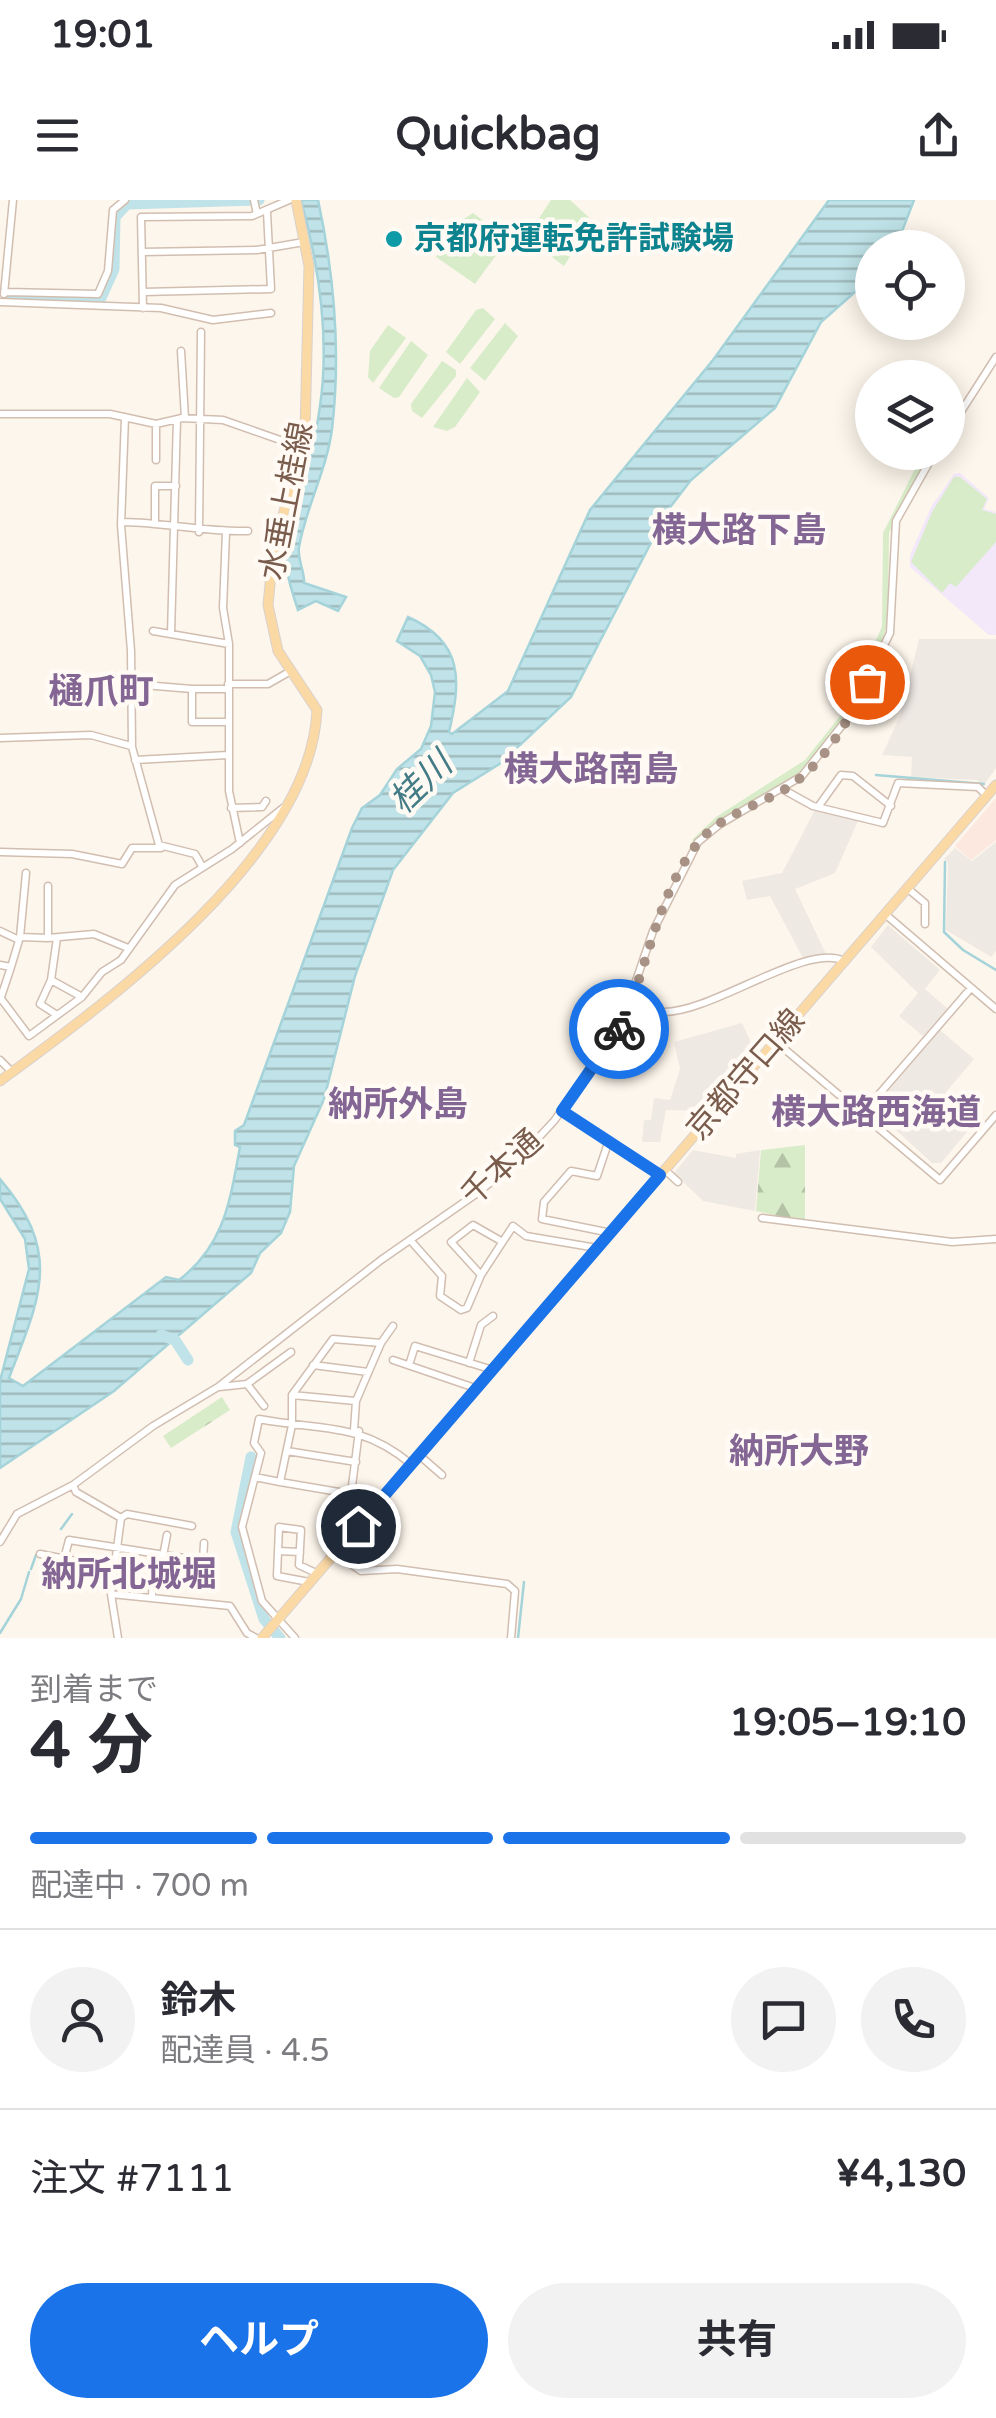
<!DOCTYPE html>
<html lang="ja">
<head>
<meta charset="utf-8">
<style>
  :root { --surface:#fff; --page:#f2f2f3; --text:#2b2b33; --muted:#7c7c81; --line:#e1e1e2; --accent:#1a73e8 }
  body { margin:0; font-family:"Varela Round","Noto Sans JP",sans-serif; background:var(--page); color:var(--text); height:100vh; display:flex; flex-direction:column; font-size:38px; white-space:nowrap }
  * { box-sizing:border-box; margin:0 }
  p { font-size:32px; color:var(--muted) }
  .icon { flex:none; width:55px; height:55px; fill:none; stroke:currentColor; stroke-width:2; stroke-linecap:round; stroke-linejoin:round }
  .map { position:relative; height:1438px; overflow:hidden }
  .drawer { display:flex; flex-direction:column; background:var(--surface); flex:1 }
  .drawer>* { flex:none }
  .fabs { position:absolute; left:855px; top:30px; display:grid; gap:20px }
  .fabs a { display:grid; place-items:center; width:110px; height:110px; border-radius:50%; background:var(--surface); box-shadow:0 5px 25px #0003; font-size:50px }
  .pin { position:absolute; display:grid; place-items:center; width:85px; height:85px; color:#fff; margin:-42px; border:5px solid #fff; border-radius:50%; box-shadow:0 2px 10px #0007 }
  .courier { position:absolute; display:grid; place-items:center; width:100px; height:100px; margin:-50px; border:8px solid #1a73e8; border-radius:50%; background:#fff; color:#222; box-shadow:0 2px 12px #0007 }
  .summary em { font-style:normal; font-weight:700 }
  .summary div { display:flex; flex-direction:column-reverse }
  .summary { display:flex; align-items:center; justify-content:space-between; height:170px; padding:0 30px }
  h1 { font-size:65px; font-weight:700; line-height:75px }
  .bar { display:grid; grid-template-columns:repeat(4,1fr); gap:15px 10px; align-content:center; height:120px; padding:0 30px }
  .bar i { height:12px; border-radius:8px; background:var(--line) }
  .bar .selected { background:var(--accent) }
  .bar p { grid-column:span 4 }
  .line { display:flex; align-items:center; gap:25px; padding:0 30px; border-top:2px solid var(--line) }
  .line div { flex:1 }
  .round { display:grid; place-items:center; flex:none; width:105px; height:105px; border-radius:52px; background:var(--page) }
  .button { display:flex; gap:20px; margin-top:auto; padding:20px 30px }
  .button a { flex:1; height:115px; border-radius:60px; background:var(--accent); color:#fff; font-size:40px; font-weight:700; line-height:115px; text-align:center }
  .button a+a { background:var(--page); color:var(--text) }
  .status { display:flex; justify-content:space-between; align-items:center; height:70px; padding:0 50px; background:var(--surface); direction:ltr }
  .status svg { height:28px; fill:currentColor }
  header { display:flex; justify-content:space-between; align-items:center; height:130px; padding:0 30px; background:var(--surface); font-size:45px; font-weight:700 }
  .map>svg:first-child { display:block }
  .commercial { fill:#fde8e0 }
  .industrial { fill:#efe9e4 }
  .education { fill:#f3e8fa }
  .grass { fill:#d8ecc9 }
  .forest { fill:url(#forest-firs) }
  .park { fill:url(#park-crowns) }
  .water { fill:url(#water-rules); stroke:#a5d3da; stroke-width:2.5 }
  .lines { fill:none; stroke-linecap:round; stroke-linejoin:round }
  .stream { stroke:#a5d3da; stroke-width:2.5 }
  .river { stroke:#bfe3e8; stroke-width:11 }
  .minor-casing { stroke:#d1beb0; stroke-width:9 }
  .major-casing { stroke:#dad1cd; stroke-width:11 }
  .minor { stroke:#fff; stroke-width:6 }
  .major { stroke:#fbd9a5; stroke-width:9 }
  .done { stroke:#a89285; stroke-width:10; stroke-dasharray:0 18 }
  .route { stroke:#1a73e8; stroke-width:12 }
  .culture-dot { fill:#0f9aa8; stroke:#fffaf3; stroke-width:4 }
  .labels { text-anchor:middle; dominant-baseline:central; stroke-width:9; stroke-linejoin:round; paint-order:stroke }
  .culture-label { font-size:32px; font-weight:bold; fill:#0d838f; stroke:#fffaf3; text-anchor:start }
  .street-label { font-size:32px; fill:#7a5c4d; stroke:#fffaf3 }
  .neighbourhood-label { font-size:35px; font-weight:bold; fill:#846695; stroke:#fffaf3 }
  .water-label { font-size:35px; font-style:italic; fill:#437c86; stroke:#fffaf3 }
</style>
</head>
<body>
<div class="status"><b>19:01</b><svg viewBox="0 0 49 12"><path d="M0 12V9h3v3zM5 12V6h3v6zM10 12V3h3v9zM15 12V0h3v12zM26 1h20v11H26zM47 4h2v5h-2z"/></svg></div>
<header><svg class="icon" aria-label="menu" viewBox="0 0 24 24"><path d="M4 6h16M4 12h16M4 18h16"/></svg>Quickbag<svg class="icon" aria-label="share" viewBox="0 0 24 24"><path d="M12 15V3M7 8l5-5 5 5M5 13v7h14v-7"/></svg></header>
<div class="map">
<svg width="996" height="1438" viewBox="0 0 996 1438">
  <defs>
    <pattern id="forest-firs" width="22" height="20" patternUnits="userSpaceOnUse" patternTransform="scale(2.5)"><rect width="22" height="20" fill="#d8ecc9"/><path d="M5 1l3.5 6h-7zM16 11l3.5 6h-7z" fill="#b4c2a5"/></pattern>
    <pattern id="park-crowns" width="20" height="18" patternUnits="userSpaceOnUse" patternTransform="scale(2.5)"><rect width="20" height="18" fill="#d8ecc9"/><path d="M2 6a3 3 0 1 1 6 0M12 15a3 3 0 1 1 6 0" fill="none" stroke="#b4c2a5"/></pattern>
    <pattern id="water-rules" width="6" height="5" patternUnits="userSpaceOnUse" patternTransform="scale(2.5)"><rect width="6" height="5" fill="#bfe3e8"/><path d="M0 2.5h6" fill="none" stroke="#a0bbbe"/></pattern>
  </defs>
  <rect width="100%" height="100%" fill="#fdf6ec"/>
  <!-- commercial -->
  <path class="commercial" d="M996,598V640L971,660L955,646Z"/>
  <!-- industrial -->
  <path class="industrial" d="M919,439H996V568L983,586L977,580L911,577L912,557L882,555L900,516Z
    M816,608L858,621L835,673L795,689L826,754L804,760L770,696L747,700L742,681L782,673Z
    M996,642V751L991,757L946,730L948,663L944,659L955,648L972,661Z
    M888,725L940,770L925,789L948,809L923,836L899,816L918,793L871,747Z
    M742,823L755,851L739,870L702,911L666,910L660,942H642L644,920H651L654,898L670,900L680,869L674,842Z
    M940,830L974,859L946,892L978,919L941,963H932L873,909Z
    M693,950L736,958V954L760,950L755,1011L703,1001L674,973Z"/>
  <!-- education -->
  <path class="education" d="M960,273L989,298L984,309L996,312V435H989L910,367V355L931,307L954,274Z"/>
  <!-- grass -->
  <path class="grass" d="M551,0H570L593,21L564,66L526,38Z
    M473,13L508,39L475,84L436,57L459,22Z
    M483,108L495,119L460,164L446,152L476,110Z
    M505,123L518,136L485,181L470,168Z
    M388,125L406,138L373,183L368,177L370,151Z
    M411,141L428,155L399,197L394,198L379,188Z
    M442,161L456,170V176L422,218L412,211L411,204Z
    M467,178L480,192L455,227L447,231L433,227Z
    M923,253H930L889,333L888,418L883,442L844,520L799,576L691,649L693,639L716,617L805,560L840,516L882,427L883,333Z
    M954,277H960L987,299L982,310L996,314V342L956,387L950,383L942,393L911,362L932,312Z"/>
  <!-- forest -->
  <path class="forest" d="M805,945V1022L756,1011L761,950Z"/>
  <!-- park -->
  <path class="park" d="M222,1197L230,1210L171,1248L163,1236Z"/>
  <!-- water -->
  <path class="water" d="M301,0H318C334,74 341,153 332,229C327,269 306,307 299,347C297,359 305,372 304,383L346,397L338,411L316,401L298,410C292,392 282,363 287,343C298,305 314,252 320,206C330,137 319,66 301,0Z
    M829,0H914L896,47L872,48V77L821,122L775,208L691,280L668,310L571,497L501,563L453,593L393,670L355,776L324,899L294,966L290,1012L281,1033L260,1053L251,1073L114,1191L0,1268V1181L29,1069L25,1039L0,999V979C64,1054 39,1099 9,1178L23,1186L166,1077L179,1080C225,1045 230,1000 240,947L235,945V931L244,925L352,628L362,608L380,595L397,569L421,549L431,526L435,492L431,475L420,456L397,441L408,417C464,442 461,481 449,532L452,534L508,491L590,310L713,160Z"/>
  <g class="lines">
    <!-- stream -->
    <path class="stream" d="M876,575L984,584
      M945,662L944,732L963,750L996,770
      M61,1329L72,1314
      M31,1369L36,1355
      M0,1433L21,1399L29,1372
      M518,1438L524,1382"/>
    <!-- river -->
    <path class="river" d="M11,98H101L114,69L115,17L127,4L259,0
      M161,1135L175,1140L188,1160
      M251,1257L236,1332L264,1419L280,1438"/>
    <defs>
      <path id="minor" d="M254,0L257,14
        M142,52L257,50L304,42
        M6,92L98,94L108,71L113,10L125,0
        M143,92L271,89L267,12
        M4,94L13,0
        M0,102L161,108L213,120L271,113
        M143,108L141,17L252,16L289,0
        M181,151L185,218
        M0,214H110L156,224L182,218L223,220L283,241L303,242
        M125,217L121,325L131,451L132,547L159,645L195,654L202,666
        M948,232L996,157
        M156,260V224
        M124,322C167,323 205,332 248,331
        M155,323V286H176
        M199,332L201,132
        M226,332L223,408L229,444V591L240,643
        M153,431L229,444
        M171,434L177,219
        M132,484L192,489
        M228,484H268L289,472
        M226,489H192V522H226
        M0,538L91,535L131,546
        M135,560L228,555
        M784,590L813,606L883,623L898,583L978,587L987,596
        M818,607L841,575L853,576L891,606
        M231,608L262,607L266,601
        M0,652L72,654L122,664L132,648H161
        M907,688L925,703V724
        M885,714L996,809
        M0,731L19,740
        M20,737L48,738V686
        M48,738L94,734L128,748
        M0,765L11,767L0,800
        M11,767L20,737L26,673
        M51,780L82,797
        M2,800L29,836L82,797L102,772L121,760L175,685L232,649L283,608
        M632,803C641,806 653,811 663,812C712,813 806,742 844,761
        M57,815L40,804L51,780L57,738
        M775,841L940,980L996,915
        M0,860L12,872
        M562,911L660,975
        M862,914L971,788
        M608,943L597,976L571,971L544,1002L542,1019L611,1033
        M665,970L678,982
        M762,1018L952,1042L996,1039
        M411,1041L442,1076L440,1096L461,1110L467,1108L481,1075L513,1026L526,1036L597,1048
        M481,1075L451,1042L473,1025L501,1041
        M381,1143L393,1126
        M393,1160L475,1188
        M469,1163L481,1125L493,1116
        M313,1165L368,1172
        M409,1165L415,1146L493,1170
        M247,1184L264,1206
        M219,1187L247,1184L291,1152
        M292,1195L355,1201
        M354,1230L356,1201L381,1143L333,1139L292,1195V1225L280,1282L380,1299
        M287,1251L356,1262
        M419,1255L442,1275
        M255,1277L280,1282
        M73,1285L76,1292L121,1318L111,1394L118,1438
        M351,1294L359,1231
        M121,1318L127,1314L192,1326
        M0,1342L17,1314L73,1285L153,1226L218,1187L381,1060L476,994L514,964L554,921L620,828L653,731L698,642L720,624L802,576L851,514L890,433L896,321L935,252
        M278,1351L300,1352
        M335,1353L361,1371L397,1369L507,1384L515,1391L511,1438
        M40,1354L112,1368
        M163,1356L167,1335
        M64,1359L69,1340L203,1361L204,1343
        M309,1382L277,1376L279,1327L301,1330L299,1365L316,1373
        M111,1394L230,1406L247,1433L256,1438
        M152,1398L153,1369
        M295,1438L262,1401L242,1327L261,1253L254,1243L259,1219C322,1231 359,1221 411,1264"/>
      <path id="major" d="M0,881C106,803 311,655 317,510L278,451L268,405L273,353L305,232L309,66L296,0
        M262,1438L996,585"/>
    </defs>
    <!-- minor casing -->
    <use href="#minor" class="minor-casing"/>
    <!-- major casing -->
    <use href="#major" class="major-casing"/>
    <!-- minor -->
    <use href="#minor" class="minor"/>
    <!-- major -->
    <use href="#major" class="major"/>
  </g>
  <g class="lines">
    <!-- done -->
    <path class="done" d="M619,829C649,769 655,698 697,644C718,617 754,607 782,591C822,568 848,522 867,482"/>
    <!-- route -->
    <path class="route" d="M358,1326L660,975L562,911L619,829"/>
  </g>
  <!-- markers -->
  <circle class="culture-dot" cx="394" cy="39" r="10"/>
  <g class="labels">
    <!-- culture labels -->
    <g class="culture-label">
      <text x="414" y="39">京都府運転免許試験場</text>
    </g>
    <!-- street labels -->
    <g class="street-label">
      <text transform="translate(287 301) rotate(-79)">水垂上桂線</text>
      <text transform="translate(746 875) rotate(-49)">京都守口線</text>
      <text transform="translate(502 968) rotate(-42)">千本通</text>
    </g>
    <!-- neighbourhood labels -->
    <g class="neighbourhood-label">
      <text x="739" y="331">横大路下島</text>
      <text x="101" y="492">樋爪町</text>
      <text x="591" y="570">横大路南島</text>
      <text x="398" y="905">納所外島</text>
      <text x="876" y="913">横大路西海道</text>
      <text x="799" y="1252">納所大野</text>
      <text x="129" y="1375">納所北城堀</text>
    </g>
    <!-- water labels -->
    <g class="water-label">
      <text transform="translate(421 583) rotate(-44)">桂川</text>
    </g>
  </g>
</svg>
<div class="fabs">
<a><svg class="icon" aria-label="locate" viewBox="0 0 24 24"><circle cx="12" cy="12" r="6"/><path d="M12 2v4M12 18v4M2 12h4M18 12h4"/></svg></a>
<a><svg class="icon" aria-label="layers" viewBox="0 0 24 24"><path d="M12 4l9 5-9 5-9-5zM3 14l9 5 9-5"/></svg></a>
</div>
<div class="pin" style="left:867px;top:482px;background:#ea580c"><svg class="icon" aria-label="bag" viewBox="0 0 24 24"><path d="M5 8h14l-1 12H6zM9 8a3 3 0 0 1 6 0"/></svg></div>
<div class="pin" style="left:358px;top:1326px;background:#1f2937"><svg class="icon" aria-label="home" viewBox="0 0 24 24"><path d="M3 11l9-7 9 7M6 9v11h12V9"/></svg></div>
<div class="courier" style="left:619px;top:829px"><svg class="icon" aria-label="bike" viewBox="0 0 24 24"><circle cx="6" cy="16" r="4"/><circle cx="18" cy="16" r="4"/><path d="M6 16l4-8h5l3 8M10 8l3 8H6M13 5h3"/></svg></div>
</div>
<section class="drawer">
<div class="summary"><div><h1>4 分</h1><p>到着まで</p></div><em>19:05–19:10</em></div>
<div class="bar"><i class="selected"></i><i class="selected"></i><i class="selected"></i><i></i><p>配達中 · 700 m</p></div>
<div class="line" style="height:180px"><a class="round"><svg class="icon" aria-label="person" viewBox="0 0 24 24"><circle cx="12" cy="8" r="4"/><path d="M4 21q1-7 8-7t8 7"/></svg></a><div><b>鈴木</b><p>配達員 · 4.5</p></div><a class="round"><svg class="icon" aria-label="chat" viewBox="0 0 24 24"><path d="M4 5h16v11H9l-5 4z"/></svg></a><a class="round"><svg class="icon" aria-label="phone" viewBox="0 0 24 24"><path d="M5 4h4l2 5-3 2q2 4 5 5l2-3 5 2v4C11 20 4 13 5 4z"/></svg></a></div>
<div class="line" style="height:130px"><div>注文 #7111</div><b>¥4,130</b></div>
<div class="button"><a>ヘルプ</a><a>共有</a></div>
</section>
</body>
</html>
